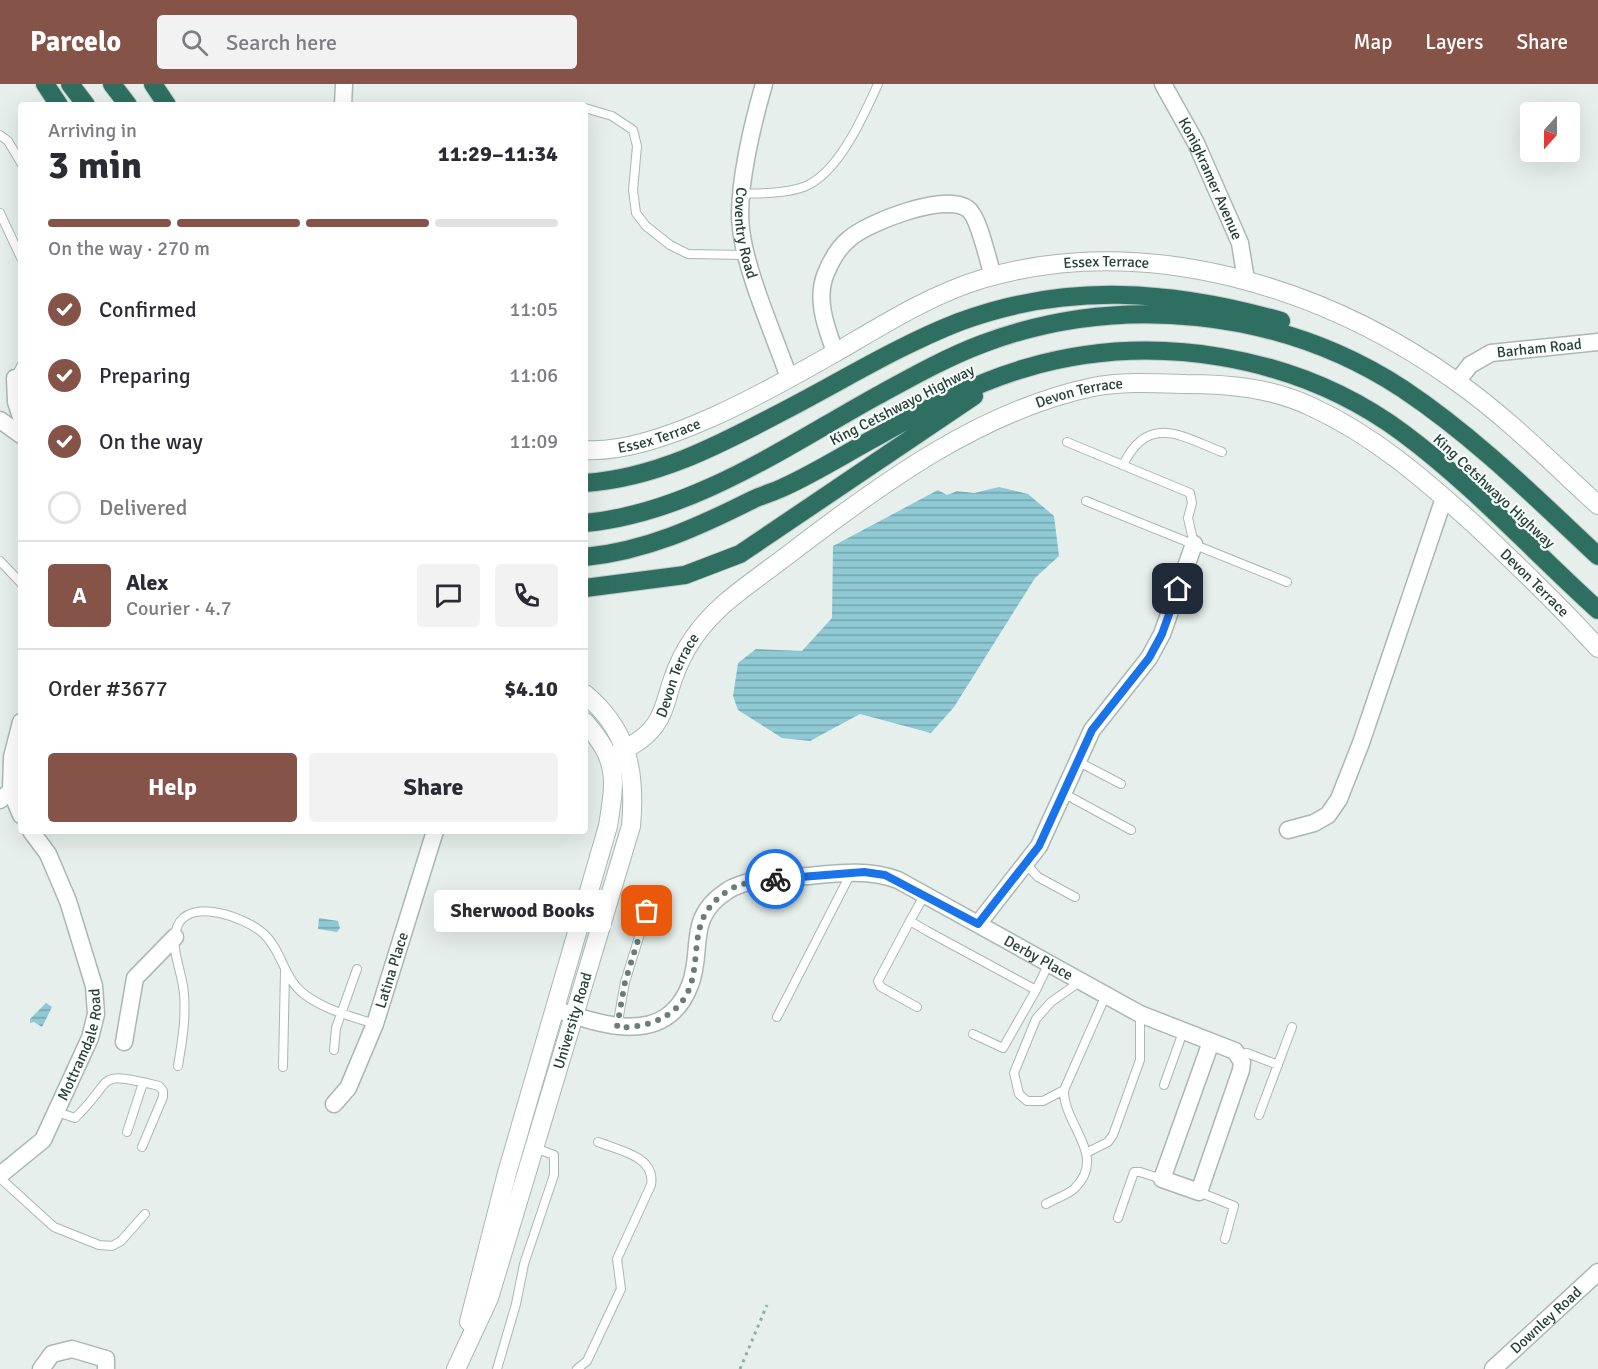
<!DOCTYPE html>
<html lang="en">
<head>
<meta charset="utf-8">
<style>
  :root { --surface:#fff; --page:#f2f2f3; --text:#2b2b33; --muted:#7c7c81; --line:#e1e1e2; --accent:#855347 }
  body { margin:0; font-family:Signika,sans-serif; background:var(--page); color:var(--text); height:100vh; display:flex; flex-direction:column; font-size:22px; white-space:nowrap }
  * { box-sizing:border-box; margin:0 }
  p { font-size:20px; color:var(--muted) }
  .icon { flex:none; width:33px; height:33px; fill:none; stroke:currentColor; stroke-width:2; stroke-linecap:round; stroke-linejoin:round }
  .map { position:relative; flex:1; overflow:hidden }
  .drawer { position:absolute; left:18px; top:18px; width:570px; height:732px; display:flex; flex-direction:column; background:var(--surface); border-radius:6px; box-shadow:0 6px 24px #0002 }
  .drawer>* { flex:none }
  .needle { width:39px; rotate:201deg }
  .tools { position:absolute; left:1520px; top:18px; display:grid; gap:12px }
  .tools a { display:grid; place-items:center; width:60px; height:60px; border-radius:6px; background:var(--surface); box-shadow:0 6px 24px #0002; font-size:30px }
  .pin { position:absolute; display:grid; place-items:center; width:51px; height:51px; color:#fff; margin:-26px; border-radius:12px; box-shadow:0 3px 9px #0006 }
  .courier { position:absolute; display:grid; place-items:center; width:60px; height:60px; margin:-30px; border:4px solid #1a73e8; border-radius:50%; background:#fff; color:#222; box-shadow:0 2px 8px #0007 }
  .bubble { position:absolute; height:42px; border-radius:6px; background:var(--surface); box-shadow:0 6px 24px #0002; font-size:20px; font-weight:700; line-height:42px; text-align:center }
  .head em { font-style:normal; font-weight:700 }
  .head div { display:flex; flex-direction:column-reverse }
  .head { display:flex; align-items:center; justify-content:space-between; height:102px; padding:0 30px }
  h1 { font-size:39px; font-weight:700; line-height:45px }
  .bar { display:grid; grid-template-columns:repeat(4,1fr); gap:9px 6px; align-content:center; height:72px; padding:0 30px }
  .bar i { height:8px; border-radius:4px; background:var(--line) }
  .bar .on { background:var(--accent) }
  .bar p { grid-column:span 4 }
  .line { display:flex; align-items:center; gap:15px; padding:0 30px; border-top:2px solid var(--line) }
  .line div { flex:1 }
  .round { display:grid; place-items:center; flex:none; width:63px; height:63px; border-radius:6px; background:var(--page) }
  ol { padding:0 30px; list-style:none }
  li { display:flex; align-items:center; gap:18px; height:66px }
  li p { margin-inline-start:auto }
  li .icon { padding:6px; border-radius:50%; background:var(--accent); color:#fff; stroke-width:4 }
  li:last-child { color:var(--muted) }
  li i { width:33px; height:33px; border:3px solid var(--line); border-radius:50% }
  .primary-button { display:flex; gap:12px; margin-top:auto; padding:12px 30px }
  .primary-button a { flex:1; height:69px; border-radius:6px; background:var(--accent); color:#fff; font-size:24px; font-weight:700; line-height:69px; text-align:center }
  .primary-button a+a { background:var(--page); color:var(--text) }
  header { display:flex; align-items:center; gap:36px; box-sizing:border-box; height:84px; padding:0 30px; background:var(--accent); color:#fff }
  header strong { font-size:28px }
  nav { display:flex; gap:33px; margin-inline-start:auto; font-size:21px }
  .search { width:420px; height:54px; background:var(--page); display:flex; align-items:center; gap:15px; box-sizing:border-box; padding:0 21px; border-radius:6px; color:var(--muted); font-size:22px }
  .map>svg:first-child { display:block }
  .water { fill:url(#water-rules) }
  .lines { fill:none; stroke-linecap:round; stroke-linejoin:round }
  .service-casing { stroke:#a8b8b2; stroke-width:10 }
  .minor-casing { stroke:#a8b8b2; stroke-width:19 }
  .tertiary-casing { stroke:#a8b8b2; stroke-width:20 }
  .motorway-casing { stroke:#c2cac8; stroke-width:20 }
  .path { stroke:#86b3a5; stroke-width:3; stroke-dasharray:3 4.5; stroke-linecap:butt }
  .service { stroke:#fff; stroke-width:8 }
  .minor { stroke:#fff; stroke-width:16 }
  .tertiary { stroke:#fff; stroke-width:18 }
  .motorway { stroke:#2f6f62; stroke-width:18 }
  .done { stroke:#687f78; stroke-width:6; stroke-dasharray:0 10.8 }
  .route { stroke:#1a73e8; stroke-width:8 }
  .labels { text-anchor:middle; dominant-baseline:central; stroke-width:4.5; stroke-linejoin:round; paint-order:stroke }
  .street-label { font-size:15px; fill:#24423a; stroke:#f7fbf9 }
</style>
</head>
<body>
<header>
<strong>Parcelo</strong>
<div class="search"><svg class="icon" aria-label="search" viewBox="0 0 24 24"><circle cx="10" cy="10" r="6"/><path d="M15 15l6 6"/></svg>Search here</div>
<nav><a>Map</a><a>Layers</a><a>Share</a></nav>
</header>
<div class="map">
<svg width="1598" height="1285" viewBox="0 0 1598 1285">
  <defs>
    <pattern id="water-rules" width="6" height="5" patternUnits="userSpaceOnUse" patternTransform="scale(1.5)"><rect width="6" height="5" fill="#8ec9d4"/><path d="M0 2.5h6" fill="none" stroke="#74a5ad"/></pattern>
  </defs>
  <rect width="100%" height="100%" fill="#e6efeb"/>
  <!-- water -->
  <path class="water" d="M999,403L1028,410L1054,432L1059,472L1035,494L954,623L931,649L860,630L810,657L782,654L738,626L733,612L738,579L756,565L802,567L832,534L833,462L938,406L947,411L957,407L974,409Z
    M319,834L338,837L340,844L337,848L318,845Z
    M46,919L52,923L42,943L34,938L30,939V935Z"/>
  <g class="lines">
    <defs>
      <path id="service" d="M585,24L612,32L633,46L637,62L633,106L636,129L646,142L670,161L688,170L746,171
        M0,51L8,57L21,79
        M741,110C763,109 786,110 806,102C839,88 864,31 878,0
        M0,129L21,174
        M15,294L21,282
        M1067,358L1190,409L1192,419L1188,434L1194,460
        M1123,381C1148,329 1181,352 1222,368
        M1086,417L1287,498
        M0,477L21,499
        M1077,677L1121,700
        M1063,709L1131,746
        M1027,781L1038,793L1075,813
        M925,810L910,837L927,847L1036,906L1049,879
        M910,837L878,897L881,903L917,923
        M777,933L851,789
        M617,943L625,898L653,808
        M973,950L1003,964L1036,906
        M334,966L336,944L357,885
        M1239,971L1247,969L1278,981
        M178,982C182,958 186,935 184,910C183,889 169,864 177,843C189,812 247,834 264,850C282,867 284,895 304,910C325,926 350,932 375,940
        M283,983L285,886
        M1164,1001L1183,948
        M1064,1006L1043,1017H1027L1019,1010L1014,989L1036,935L1051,918L1081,897
        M57,1028L75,1034C117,994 92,986 159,1002L163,1007V1013L142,1063
        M1259,1031L1292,943
        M127,1048L143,999
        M1088,1068L1108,1058L1113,1051L1140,976V930
        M0,1094L54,1143L99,1161L112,1162L121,1157L145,1130
        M1199,1108L1234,1122L1225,1155
        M1046,1120C1054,1115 1068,1111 1075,1104C1108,1071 1063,1041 1064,1006L1106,911
        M1118,1134L1134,1088H1140L1162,1095
        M497,1285L516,1220L524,1180L554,1091V1071L535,1064
        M577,1285L587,1277L621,1205L617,1175L651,1101C656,1072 618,1066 598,1058"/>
      <g id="minor">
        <path id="s1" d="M764,0C753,38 736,107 741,145C746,189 774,250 789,294"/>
        <path id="s2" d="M1163,0L1196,59L1240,159L1246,196"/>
        <path d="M343,21L344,0"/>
        <path d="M835,268C826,243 815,215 826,189C831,177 839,163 849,155C868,138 946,108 968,125C979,133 988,177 993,192"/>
        <path d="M15,294L16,318L21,333"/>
        <path id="s3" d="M1457,298L1470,281L1491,269L1598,258"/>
        <path d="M0,336L21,351"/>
        <path d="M11,707L21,731"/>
        <path d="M0,716L11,707L12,673L21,638"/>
        <path d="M1288,746L1314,739L1328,731L1339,715L1361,659L1444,414"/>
        <path d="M978,840L1039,762L1092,646L1149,574L1162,550L1194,460"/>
        <path id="s4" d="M555,925C601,941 666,964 690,901C704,866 685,834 727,807C747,794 776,795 798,793C832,790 865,784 898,796L1140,930L1235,967L1242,978L1241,986L1199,1108L1162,1095L1211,958"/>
        <path d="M124,958L135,894L175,853"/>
        <path id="s5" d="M334,1020L348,1004L375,940L435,747"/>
        <path id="s6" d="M0,1091L43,1056L90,954L96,930L94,902L68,817L48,770L31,747"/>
        <path d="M41,1285L52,1270L72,1265L106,1275V1285"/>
        <path id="s7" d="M1493,1285L1598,1188"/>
      </g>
      <g id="tertiary">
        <path id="s8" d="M585,366C660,371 780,300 845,263C889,237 933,210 982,195C1144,147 1323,202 1457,298C1508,334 1552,379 1598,421"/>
        <path id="s9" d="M611,674C626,664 645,656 655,641C665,628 667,611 673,595C683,565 699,542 724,520C747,500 773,483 797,464C885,397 983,326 1093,303C1123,297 1155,299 1186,300C1229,300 1272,304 1312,323C1375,352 1425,396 1476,442C1518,482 1559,521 1598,564"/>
        <path d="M469,1238L507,1089L608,742C616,692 618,677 585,638"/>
        <path id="s10" d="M456,1285L489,1214L631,742C636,688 628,646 585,610"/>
      </g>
      <path id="motorway" d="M45,0L59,21
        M70,0L86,21
        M112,0L128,21
        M153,0L167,21
        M585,399C655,394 715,363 776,331C837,300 895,263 959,238C1066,198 1173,206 1281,237
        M585,439C691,429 785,363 875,313C910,294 945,274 982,260C1119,208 1281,225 1403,305C1475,353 1536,414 1598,472
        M585,473C646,467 698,443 752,416C762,411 774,408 784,403C817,388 848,368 880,351C926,325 974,299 1026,284C1151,247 1296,270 1403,349C1473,401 1533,467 1598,526
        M585,504L685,491L740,470L974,312"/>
    </defs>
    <!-- service casing -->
    <use href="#service" class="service-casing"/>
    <!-- minor casing -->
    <use href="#minor" class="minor-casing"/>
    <!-- tertiary casing -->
    <use href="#tertiary" class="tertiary-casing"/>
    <!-- motorway casing -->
    <use href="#motorway" class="motorway-casing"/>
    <!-- path -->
    <path class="path" d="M740,1285L767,1221"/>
    <!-- service -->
    <use href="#service" class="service"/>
    <!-- minor -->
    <use href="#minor" class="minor"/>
    <!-- tertiary -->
    <use href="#tertiary" class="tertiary"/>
    <!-- motorway -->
    <use href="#motorway" class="motorway"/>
  </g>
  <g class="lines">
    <!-- done -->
    <path class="done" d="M647,827L625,898L617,943C648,945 681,932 691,900C701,863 689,834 726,808C740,798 758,797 775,795"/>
    <!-- route -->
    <path class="route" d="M775,795L864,788L885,791L978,840L1039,762L1092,646L1149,574L1162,550L1178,505"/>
  </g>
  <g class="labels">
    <!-- street labels -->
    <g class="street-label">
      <text stroke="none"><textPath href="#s2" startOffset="106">Konigkramer Avenue</textPath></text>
      <text stroke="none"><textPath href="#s1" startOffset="152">Coventry Road</textPath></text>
      <text stroke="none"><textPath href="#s8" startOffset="562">Essex Terrace</textPath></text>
      <text stroke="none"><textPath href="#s3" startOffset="94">Barham Road</textPath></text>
      <text stroke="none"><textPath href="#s9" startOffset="614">Devon Terrace</textPath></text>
      <text transform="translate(902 321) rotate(-27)">King Cetshwayo Highway</text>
      <text stroke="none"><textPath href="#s8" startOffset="76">Essex Terrace</textPath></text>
      <text transform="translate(1494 407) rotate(43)">King Cetshwayo Highway</text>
      <text stroke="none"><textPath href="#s9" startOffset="1136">Devon Terrace</textPath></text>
      <text stroke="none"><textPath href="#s9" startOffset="110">Devon Terrace</textPath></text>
      <text stroke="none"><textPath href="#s4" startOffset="596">Derby Place</textPath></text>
      <text stroke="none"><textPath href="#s5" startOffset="147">Latina Place</textPath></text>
      <text stroke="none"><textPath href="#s10" startOffset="368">University Road</textPath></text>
      <text stroke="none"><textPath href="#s6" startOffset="159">Mottramdale Road</textPath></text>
      <text stroke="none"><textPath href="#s7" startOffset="72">Downley Road</textPath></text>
    </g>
  </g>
</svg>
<div class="tools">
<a><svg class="needle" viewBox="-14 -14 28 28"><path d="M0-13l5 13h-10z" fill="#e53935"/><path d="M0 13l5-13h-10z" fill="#7c7c81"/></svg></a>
</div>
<div class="pin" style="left:647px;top:827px;background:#ea580c"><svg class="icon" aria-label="bag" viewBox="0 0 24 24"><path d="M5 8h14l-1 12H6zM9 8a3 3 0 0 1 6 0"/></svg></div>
<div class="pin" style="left:1178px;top:505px;background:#1f2937"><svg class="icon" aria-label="home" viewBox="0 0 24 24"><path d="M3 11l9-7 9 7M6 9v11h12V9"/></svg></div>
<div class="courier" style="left:775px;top:795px"><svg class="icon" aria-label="bike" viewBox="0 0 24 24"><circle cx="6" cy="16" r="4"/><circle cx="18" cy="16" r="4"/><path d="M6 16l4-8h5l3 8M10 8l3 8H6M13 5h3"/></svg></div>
<div class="bubble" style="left:434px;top:806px;width:177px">Sherwood Books</div>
<section class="drawer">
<div class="head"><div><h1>3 min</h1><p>Arriving in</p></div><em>11:29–11:34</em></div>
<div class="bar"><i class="on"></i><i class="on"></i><i class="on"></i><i></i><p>On the way · 270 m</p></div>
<ol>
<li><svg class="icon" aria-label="check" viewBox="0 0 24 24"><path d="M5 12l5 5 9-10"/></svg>Confirmed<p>11:05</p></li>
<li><svg class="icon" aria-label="check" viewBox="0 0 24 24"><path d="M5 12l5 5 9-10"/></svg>Preparing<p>11:06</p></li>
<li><svg class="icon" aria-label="check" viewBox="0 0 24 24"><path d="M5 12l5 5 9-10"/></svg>On the way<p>11:09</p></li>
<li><i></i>Delivered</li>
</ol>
<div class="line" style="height:108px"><b class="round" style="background:var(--accent);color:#fff">A</b><div><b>Alex</b><p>Courier · 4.7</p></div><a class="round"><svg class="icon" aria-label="chat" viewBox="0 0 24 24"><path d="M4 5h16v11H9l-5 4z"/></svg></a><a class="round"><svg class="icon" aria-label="phone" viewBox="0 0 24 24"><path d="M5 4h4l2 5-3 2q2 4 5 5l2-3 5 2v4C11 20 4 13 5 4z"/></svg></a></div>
<div class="line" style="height:78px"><div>Order #3677</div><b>$4.10</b></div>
<div class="primary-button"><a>Help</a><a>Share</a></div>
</section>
</div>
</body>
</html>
